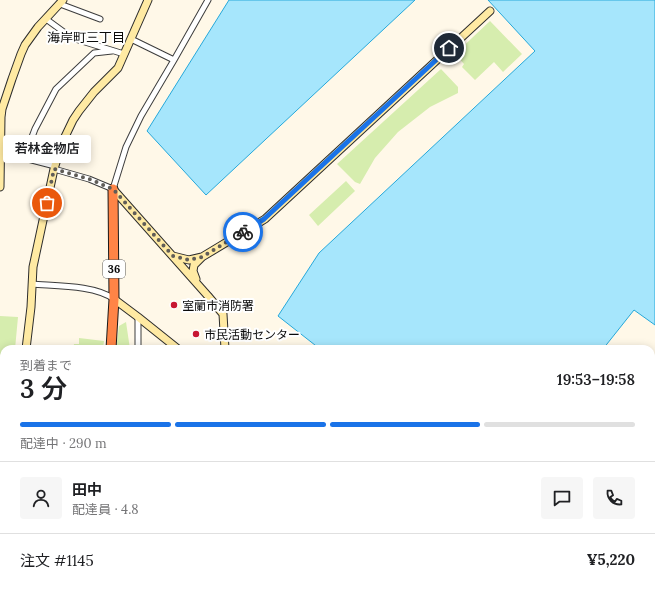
<!DOCTYPE html>
<html lang="ja">
<head>
<meta charset="utf-8">
<style>
  :root { --surface:#fff; --page:#f6f6f6; --text:#202124; --muted:#757577; --line:#e0e0e0; --accent:#1a73e8 }
  body { margin:0; font-family:Lora,"Noto Sans JP",serif; background:var(--page); color:var(--text); height:100vh; display:flex; flex-direction:column; font-size:15px; white-space:nowrap }
  * { box-sizing:border-box; margin:0 }
  p { font-size:13px; color:var(--muted) }
  .icon { flex:none; width:22px; height:22px; fill:none; stroke:currentColor; stroke-width:2; stroke-linecap:round; stroke-linejoin:round }
  .map { position:relative; flex:1; overflow:hidden }
  .side { position:absolute; left:0px; top:345px; width:655px; height:248px; display:flex; flex-direction:column; background:var(--surface); border-radius:12px 12px 0 0; box-shadow:0 2px 10px #0003 }
  .side>* { flex:none }
  .pin { position:absolute; display:grid; place-items:center; width:34px; height:34px; color:#fff; margin:-17px; border:2px solid #fff; border-radius:50%; box-shadow:0 1px 4px #0007 }
  .courier { position:absolute; display:grid; place-items:center; width:40px; height:40px; margin:-20px; border:3px solid #1a73e8; border-radius:50%; background:#fff; color:#222; box-shadow:0 1px 5px #0007 }
  .bubble { position:absolute; height:28px; border-radius:4px; background:var(--surface); box-shadow:0 2px 10px #0003; font-size:13px; font-weight:600; line-height:28px; text-align:center }
  .summary em { font-style:normal; font-weight:600 }
  .summary div { display:flex; flex-direction:column-reverse }
  .summary { display:flex; align-items:center; justify-content:space-between; height:68px; padding:0 20px }
  h1 { font-size:26px; font-weight:600; line-height:30px }
  .bar { display:grid; grid-template-columns:repeat(4,1fr); gap:6px 4px; align-content:center; height:48px; padding:0 20px }
  .bar i { height:5px; border-radius:3px; background:var(--line) }
  .bar .selected { background:var(--accent) }
  .bar p { grid-column:span 4 }
  .line { display:flex; align-items:center; gap:10px; padding:0 20px; border-top:1px solid var(--line) }
  .line div { flex:1 }
  .round { display:grid; place-items:center; flex:none; width:42px; height:42px; border-radius:4px; background:var(--page) }
  .map>svg:first-child { display:block }
  .green { fill:#d6edae }
  .water { fill:#a6e6fc; stroke:#26a8da }
  .lines { fill:none; stroke-linecap:round; stroke-linejoin:round }
  .street-casing { stroke:#3d3d3d; stroke-width:7 }
  .secondary-casing { stroke:#2c2c2c; stroke-width:9 }
  .highway-casing { stroke:#1b1b1b; stroke-width:11 }
  .street { stroke:#fff; stroke-width:5 }
  .secondary { stroke:#ffeaa3; stroke-width:7 }
  .highway { stroke:#ff8446; stroke-width:9 }
  .done { stroke:#605d58; stroke-width:4; stroke-dasharray:0 7.2 }
  .route { stroke:#1a73e8; stroke-width:5 }
  .poi-dot { fill:#c71633; stroke:#fff; stroke-width:1.5 }
  .labels { text-anchor:middle; dominant-baseline:central; stroke-width:4; stroke-linejoin:round; paint-order:stroke }
  .shield { fill:#fff; stroke:#545454; stroke-width:1 }
  .shield-label { font-size:11px; font-weight:bold; fill:#0a0a0a }
  .poi-label { font-size:12px; fill:#0a0a0a; stroke:#fff; text-anchor:start }
  .neighbourhood-label { font-size:13px; fill:#0a0a0a; stroke:#fff }
</style>
</head>
<body>
<div class="map">
<svg width="655" height="593" viewBox="0 0 655 593">
  <rect width="100%" height="100%" fill="#fff8e8"/>
  <!-- green -->
  <path class="green" d="M490,21L522,54L503,72L494,62L475,80L462,67L464,64L455,54Z
    M441,69L458,87V93L430,107L398,132L375,158L360,184L355,182L337,164Z
    M346,181L355,191L318,226L309,215Z
    M0,316L18,317L15,349H4V399L0,398Z
    M126,322L130,349H116L119,326Z
    M79,338L104,341L103,349H73L74,344H79Z
    M439,589H473L478,593H435Z"/>
  <!-- water -->
  <path class="water" d="M229,0H415L206,195L147,131Z
    M488,0H655V325L634,310L603,349H320L278,316L319,253L535,51Z"/>
  <g class="lines">
    <defs>
      <path id="street" d="M60,4L100,19
        M46,19L72,38L124,54
        M131,39L174,60
        M55,166L24,158L35,129L56,89L94,53L112,51
        M54,169L89,179L113,189L126,147L141,116L174,60L208,0
        M32,284C56,286 95,285 114,299
        M138,317V349
        M300,589L306,593
        M136,593V589
        M293,593V589"/>
      <path id="secondary" d="M0,187L1,117L2,109L12,79L21,54L25,45L38,27L63,0
        M113,189L208,296L223,314L225,349
        M173,256L189,260L202,257L265,219L490,11
        M196,279L193,271L194,265L202,257
        M114,299L138,317L178,349
        M26,349L31,307L33,267L54,169L62,143L73,120L79,111L94,92L118,68L148,0
        M651,463L655,458
        M489,589L494,593
        M2,593L4,567
        M208,593V589
        M422,593L426,589
        M552,593L555,589"/>
      <path id="highway" d="M111,349L114,299L113,189
        M109,589V593"/>
    </defs>
    <!-- street casing -->
    <use href="#street" class="street-casing"/>
    <!-- secondary casing -->
    <use href="#secondary" class="secondary-casing"/>
    <!-- highway casing -->
    <use href="#highway" class="highway-casing"/>
    <!-- street -->
    <use href="#street" class="street"/>
    <!-- secondary -->
    <use href="#secondary" class="secondary"/>
    <!-- highway -->
    <use href="#highway" class="highway"/>
  </g>
  <g class="lines">
    <!-- done -->
    <path class="done" d="M47,203L54,169L89,179L113,189L173,256L189,260L202,257L243,232"/>
    <!-- route -->
    <path class="route" d="M243,232L264,219L449,48"/>
  </g>
  <!-- markers -->
  <g class="poi-dot">
    <circle cx="174" cy="305" r="4"/>
    <circle cx="196" cy="334" r="4"/>
  </g>
  <g class="labels">
    <!-- shield labels -->
    <rect class="shield" x="103" y="260" width="22" height="18" rx="3"/>
    <g class="shield-label">
      <text x="114" y="269">36</text>
    </g>
    <!-- poi labels -->
    <g class="poi-label">
      <text x="182" y="305">室蘭市消防署</text>
      <text x="204" y="334">市民活動センター</text>
    </g>
    <!-- neighbourhood labels -->
    <g class="neighbourhood-label">
      <text x="86" y="37">海岸町三丁目</text>
    </g>
  </g>
</svg>
<div class="pin" style="left:47px;top:203px;background:#ea580c"><svg class="icon" aria-label="bag" viewBox="0 0 24 24"><path d="M5 8h14l-1 12H6zM9 8a3 3 0 0 1 6 0"/></svg></div>
<div class="pin" style="left:449px;top:48px;background:#1f2937"><svg class="icon" aria-label="home" viewBox="0 0 24 24"><path d="M3 11l9-7 9 7M6 9v11h12V9"/></svg></div>
<div class="courier" style="left:243px;top:232px"><svg class="icon" aria-label="bike" viewBox="0 0 24 24"><circle cx="6" cy="16" r="4"/><circle cx="18" cy="16" r="4"/><path d="M6 16l4-8h5l3 8M10 8l3 8H6M13 5h3"/></svg></div>
<div class="bubble" style="left:3px;top:135px;width:88px">若林金物店</div>
<section class="side">
<div class="summary"><div><h1>3 分</h1><p>到着まで</p></div><em>19:53–19:58</em></div>
<div class="bar"><i class="selected"></i><i class="selected"></i><i class="selected"></i><i></i><p>配達中 · 290 m</p></div>
<div class="line" style="height:72px"><a class="round"><svg class="icon" aria-label="person" viewBox="0 0 24 24"><circle cx="12" cy="8" r="4"/><path d="M4 21q1-7 8-7t8 7"/></svg></a><div><b>田中</b><p>配達員 · 4.8</p></div><a class="round"><svg class="icon" aria-label="chat" viewBox="0 0 24 24"><path d="M4 5h16v11H9l-5 4z"/></svg></a><a class="round"><svg class="icon" aria-label="phone" viewBox="0 0 24 24"><path d="M5 4h4l2 5-3 2q2 4 5 5l2-3 5 2v4C11 20 4 13 5 4z"/></svg></a></div>
<div class="line" style="height:52px"><div>注文 #1145</div><b>¥5,220</b></div>
</section>
</div>
</body>
</html>
